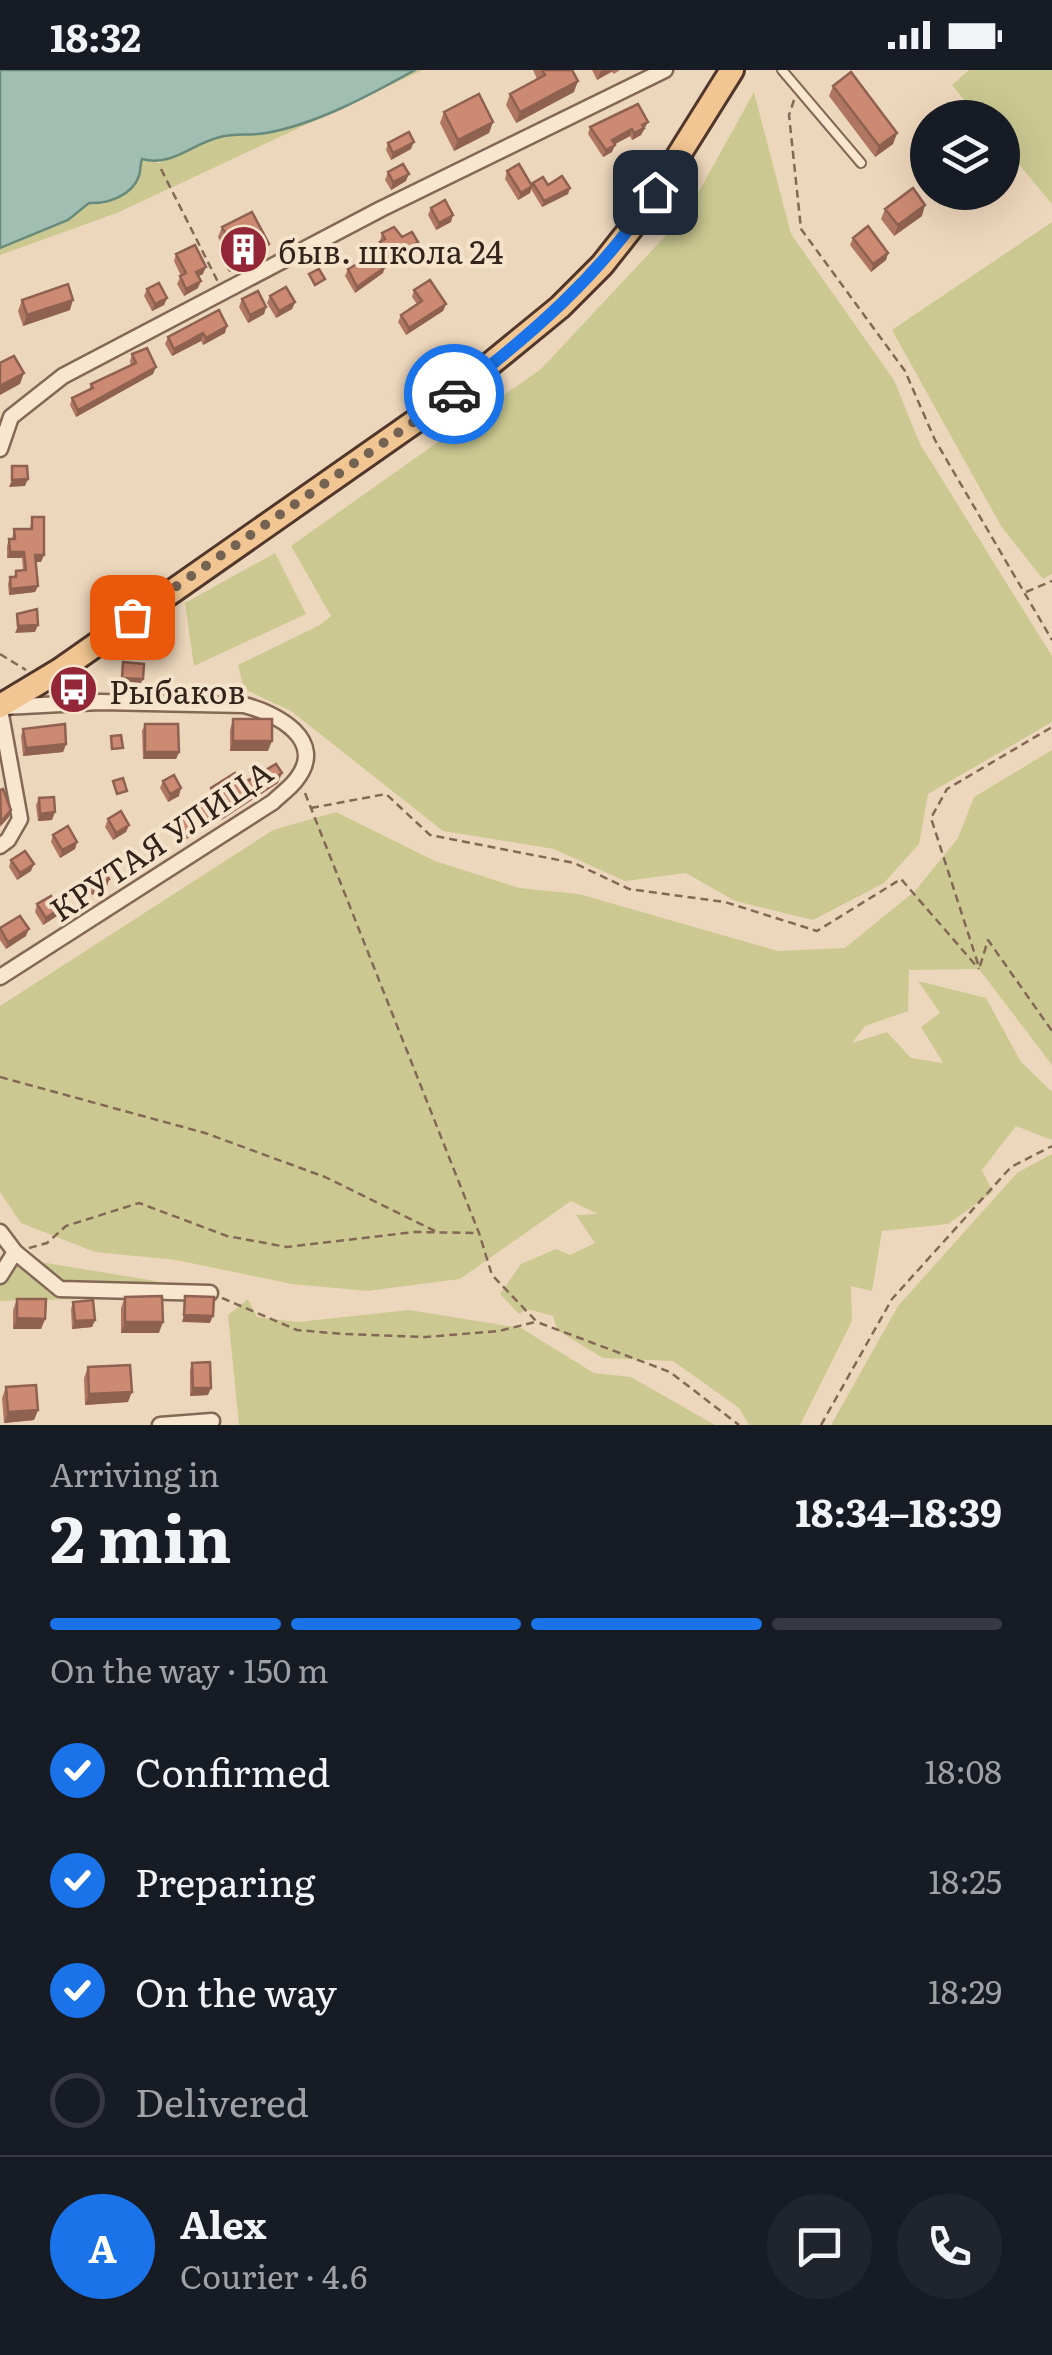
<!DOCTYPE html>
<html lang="en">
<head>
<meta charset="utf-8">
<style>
  :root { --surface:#171b24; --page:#20242c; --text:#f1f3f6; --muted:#9ea1a6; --line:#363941; --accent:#1a73e8 }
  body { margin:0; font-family:Literata,serif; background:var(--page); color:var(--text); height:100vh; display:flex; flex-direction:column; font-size:38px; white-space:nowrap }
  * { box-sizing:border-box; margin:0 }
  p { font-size:32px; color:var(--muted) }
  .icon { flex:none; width:55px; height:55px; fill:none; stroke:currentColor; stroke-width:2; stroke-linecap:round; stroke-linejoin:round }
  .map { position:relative; height:1355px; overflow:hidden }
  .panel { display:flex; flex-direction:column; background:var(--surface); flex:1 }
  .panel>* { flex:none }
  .fabs { position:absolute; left:910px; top:30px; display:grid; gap:20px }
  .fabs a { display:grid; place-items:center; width:110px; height:110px; border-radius:50%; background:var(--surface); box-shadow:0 10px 40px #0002; font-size:50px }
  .pin { position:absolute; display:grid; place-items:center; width:85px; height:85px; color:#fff; margin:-42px; border-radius:20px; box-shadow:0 5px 15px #0006 }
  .courier { position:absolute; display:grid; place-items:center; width:100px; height:100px; margin:-50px; border:8px solid #1a73e8; border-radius:50%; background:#fff; color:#222; box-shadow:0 2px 12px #0007 }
  .summary em { font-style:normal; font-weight:700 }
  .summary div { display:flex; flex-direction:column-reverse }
  .summary { display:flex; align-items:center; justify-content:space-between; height:170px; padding:0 50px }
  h1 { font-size:65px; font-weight:700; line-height:75px }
  .bar { display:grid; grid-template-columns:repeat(4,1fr); gap:15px 10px; align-content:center; height:120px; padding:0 50px }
  .bar i { height:12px; border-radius:8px; background:var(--line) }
  .bar .active { background:var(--accent) }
  .bar p { grid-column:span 4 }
  .line { display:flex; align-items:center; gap:25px; padding:0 50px; border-top:2px solid var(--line) }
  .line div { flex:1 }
  .round { display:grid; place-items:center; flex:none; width:105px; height:105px; border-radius:52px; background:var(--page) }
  ol { padding:0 50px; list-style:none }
  li { display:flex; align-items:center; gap:30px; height:110px }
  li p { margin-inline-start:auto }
  li .icon { padding:10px; border-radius:50%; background:var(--accent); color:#fff; stroke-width:4 }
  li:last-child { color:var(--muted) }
  li i { width:55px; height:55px; border:5px solid var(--line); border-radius:50% }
  .status { display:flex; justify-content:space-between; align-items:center; height:70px; padding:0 50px; background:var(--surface); direction:ltr }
  .status svg { height:28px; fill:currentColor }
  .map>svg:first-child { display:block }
  .green { fill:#cbc991 }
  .water { fill:#a0beb1; stroke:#688b7d; stroke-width:2.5 }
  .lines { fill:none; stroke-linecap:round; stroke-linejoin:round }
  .lane-casing { stroke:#846856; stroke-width:12 }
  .street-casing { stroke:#846856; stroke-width:19 }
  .primary-casing { stroke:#51372b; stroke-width:28 }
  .path { stroke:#846856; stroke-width:2.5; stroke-dasharray:8 5; stroke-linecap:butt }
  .lane { stroke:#f8e6cf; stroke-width:8 }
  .street { stroke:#f8e6cf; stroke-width:14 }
  .primary { stroke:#f2c692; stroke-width:22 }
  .wall { fill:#af7762 }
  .shaded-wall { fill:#8f6150 }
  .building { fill:#cc8a72; stroke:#8f6150; stroke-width:2.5 }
  .done { stroke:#746253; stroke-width:10; stroke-dasharray:0 18 }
  .route { stroke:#1a73e8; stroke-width:12 }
  .labels { text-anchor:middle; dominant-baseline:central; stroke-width:8; stroke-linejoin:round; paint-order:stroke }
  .poi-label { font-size:32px; fill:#33231b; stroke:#f5e3cb; text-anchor:start }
  .street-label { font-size:32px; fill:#33231b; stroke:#f5e3cb }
</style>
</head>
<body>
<div class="status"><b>18:32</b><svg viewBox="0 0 49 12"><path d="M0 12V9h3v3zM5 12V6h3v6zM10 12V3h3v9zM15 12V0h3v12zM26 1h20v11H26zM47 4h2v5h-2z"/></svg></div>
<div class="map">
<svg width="1052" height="1355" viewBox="0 0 1052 1355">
  <rect width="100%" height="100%" fill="#edd7bc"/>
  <!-- green -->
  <path class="green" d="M415,0H423L117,143L0,185V178L68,150L89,133L105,134L141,89L159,93L220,66L267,63L313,48L380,19Z
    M969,0H1052V134L1003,75L1002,48L979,47L952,15Z
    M754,22L791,164L894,310L920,374L1052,586V652L928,724L919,774L884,813L813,850L735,831L686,803L625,811L554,779L443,761L291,641L244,619L238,595L320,555L331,546L291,476L541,299L687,143Z
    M1052,152V504L1043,509L1001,456L892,260Z
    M275,483L306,544L194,596L185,533Z
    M1052,680V995L979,899L909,900L908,941L865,956L852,973L887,962L911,988L943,993L921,957L940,943L918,911L986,928L1021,992L1052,1022V1070L1016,1056L982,1100L993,1122L948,1154L882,1161L872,1221L851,1216L852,1251L800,1355H749L739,1338L673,1291L603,1288L557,1260L553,1246L527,1239L519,1244L500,1224L521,1194L556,1179L570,1185L595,1173L576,1145L598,1144L571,1131L460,1209L367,1221L292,1214L176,1190L95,1182L21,1153L0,1122V936L273,760L336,742L435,791L519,818L579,824L778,881L845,878L915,821L958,768L974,727Z
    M1052,1084V1355H831L898,1236L1017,1103Z
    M40,1192L156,1211L166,1227L0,1231V1199Z
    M248,1229L257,1247L298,1252L409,1240L521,1258L594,1303L631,1307L715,1355H239L228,1245Z"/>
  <!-- water -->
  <path class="water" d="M0,0H415C370,25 317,54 266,63C251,66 235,63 220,67C191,74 172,97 142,89C140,94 141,100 139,106C132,126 107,134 89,133L68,150L0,178Z"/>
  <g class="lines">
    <defs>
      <path id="lane" d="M782,0L861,93"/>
      <path id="street" d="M0,379L11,347L63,306L381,139L665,0
        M0,639L20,749L8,770L0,776
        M0,907L273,732C280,725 290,718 296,710C328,670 276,643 244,635L100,632L4,637
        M0,1162L15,1182L60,1219L210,1223
        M0,1206L15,1182
        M160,1355L212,1351"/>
      <path id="primary" d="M0,636L60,600L450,327L560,237L602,195L640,147L732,0"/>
    </defs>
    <!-- lane casing -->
    <use href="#lane" class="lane-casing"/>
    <!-- street casing -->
    <use href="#street" class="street-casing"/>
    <!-- primary casing -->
    <use href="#primary" class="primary-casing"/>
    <!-- path -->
    <path class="path" d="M794,30L789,45L801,159L905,301L935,370L1052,570
      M161,99L218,212
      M1026,522L1052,511
      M0,584L26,600
      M305,723L479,1163L492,1205L537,1252L670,1302L739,1355
      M311,738L386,724L430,765L574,793L629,819L725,832L817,861L901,809L979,899
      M978,894L931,748L947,719L1052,657
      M980,896L988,870L1052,961
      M0,1007L205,1063L325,1107L437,1162
      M29,1178L47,1173L66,1156L139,1133L227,1166L287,1177L414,1162L477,1163
      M222,1228L297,1260L343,1264L426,1267L499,1261L535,1252
      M821,1355L892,1229L1011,1097L1052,1076"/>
    <!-- lane -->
    <use href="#lane" class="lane"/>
    <!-- street -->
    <use href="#street" class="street"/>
    <!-- primary -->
    <use href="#primary" class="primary"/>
  </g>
  <!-- wall -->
  <path class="wall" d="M533,0H572L574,22L516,53L506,35L510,24L537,9Z
    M592,0H620L614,4L612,2L597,10Z
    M833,16L897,63L893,74L875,87L829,26Z
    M444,42L493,52L489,63L454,81L440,53Z
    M590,57L645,59L643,61L641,65L632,70L630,66L614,75L612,82L603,87L588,64Z
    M388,73L411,79L391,90L386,80Z
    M507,101L532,115L533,113L570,118L568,124L542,137L531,119L530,123L518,130L505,109Z
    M388,102L406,111L391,120L385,110Z
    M431,138L451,152L436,160L428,145Z
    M885,139L922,146L894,166L881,149Z
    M222,157L265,184L229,202L224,193L227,185L218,167Z
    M382,163L402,167L418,172L415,179L386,194L378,179Z
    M853,168L888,183L886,190L871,202L850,175Z
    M176,184L203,204L198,206V218L184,226L177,214L181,206L174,191Z
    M348,199L383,203L355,223L345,206Z
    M147,219L167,228L164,235L152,241L144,226Z
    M414,220L446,234L443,241L406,265L398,252L401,245L417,234L412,227Z
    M270,226L295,232L292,239L276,248L267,233Z
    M242,229L266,237L264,244L248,253L239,237Z
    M22,230L70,240L23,256L18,241Z
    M219,240L225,263L203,275L201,271L172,286L165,274L168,267Z
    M132,284L153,304L76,347L70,335L72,328L89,320L91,314L131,295L130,291Z
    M32,447L41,492H35L38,516L35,522L9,525L8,514L10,507H14L16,501H23L22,488H7V476L9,469H12L14,459H30Z
    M233,649L268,681H230V660Z
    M145,654L179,682L176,689H143L142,661Z
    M23,659L66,674L63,682L23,686L21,666Z
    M163,711L179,726L168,732L160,718Z
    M278,713L221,750L220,748L180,773L172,761L176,751L208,730L207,728L211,718L242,714Z
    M39,728L52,750L38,751L36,735Z
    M108,749L129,755L126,762L113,770L105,757Z
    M53,765L77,772L75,779L60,788L51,772Z
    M11,790L31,801L17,810L9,797Z
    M87,805L109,809L107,816L92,825L84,812Z
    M37,834L57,846L43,855L35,842Z
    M0,858L26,866L6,879L0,870Z
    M125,1227L159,1263H121V1238Z
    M17,1229L45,1249L41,1259H13V1240Z
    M73,1232L95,1250L92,1257L72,1259L71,1239Z
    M192,1293L208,1325L190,1326V1300Z
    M88,1297L128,1332L85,1335L84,1308Z
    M6,1317L38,1340L34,1350L4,1353L2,1328Z"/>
  <!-- shaded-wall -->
  <path class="shaded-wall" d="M603,0H613L597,10L601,1Z
    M578,11L574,22L516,53L520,42Z
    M493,52L489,63L454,81L458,70Z
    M648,52L641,65L632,70L634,63Z
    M632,59L630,66L609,77L612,70Z
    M897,63L893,74L875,87L879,76Z
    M414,72L411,79L391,90L393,83Z
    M615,75L612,82L603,87L606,80Z
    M409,104L406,111L391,120L393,112Z
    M532,116L530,123L518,130L521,123Z
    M570,118L568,124L542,137L544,131Z
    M925,135L922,146L894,166L898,155Z
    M453,145L451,152L436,160L439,153Z
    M418,172L415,179L386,194L389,187Z
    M269,174L265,184L229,202L233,192Z
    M888,183L886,190L871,202L873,194Z
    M206,197L203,204L193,209L196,202Z
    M385,197L383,203L355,223L357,217Z
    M201,211L198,218L184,226L186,219Z
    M167,228L164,235L152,241L155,234Z
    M73,230L70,240L23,256L27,245Z
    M295,232L292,239L276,248L279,241Z
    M446,234L443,241L406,265L409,258Z
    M266,237L264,244L248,253L250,245Z
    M227,256L225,263L203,275L206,268Z
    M203,263L201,271L172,286L174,279Z
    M156,297L153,304L76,347L78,340Z
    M24,303L20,314L0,325V316Z
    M28,409L25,416L9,417L12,410Z
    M10,482H24L22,488H7Z
    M35,485H44L41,492H32Z
    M38,516L35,522L9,525L11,519Z
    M38,555L35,562L15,563L18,556Z
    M122,608L143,609L141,613L121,611Z
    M233,671H272L268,681H230Z
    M66,674L63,682L23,686L26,678Z
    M145,682H179L176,689H143Z
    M282,703L278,713L221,750L225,741Z
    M181,718L179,726L168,732L170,724Z
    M223,738L220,748L180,773L184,764Z
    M11,740L9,747L0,757L1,752Z
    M55,742L52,750L38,751L40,744Z
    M129,755L126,762L113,770L116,763Z
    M77,772L75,779L60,788L62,780Z
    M34,794L31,801L17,810L20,803Z
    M109,809L107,816L92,825L94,818Z
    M59,839L57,846L43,855L46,848Z
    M29,859L26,866L6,879L8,872Z
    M184,1245L213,1246L210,1253L182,1252Z
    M17,1248L45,1249L41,1259H13Z
    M95,1250L92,1257L72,1259L75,1251Z
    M125,1252H163L159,1263H121Z
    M193,1318H211L208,1325L190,1326Z
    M132,1322L128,1332L85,1335L89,1324Z
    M38,1340L34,1350L4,1353L8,1342Z"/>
  <!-- building -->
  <path class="building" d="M542,0H572L578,11L520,42L510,24L545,5Z
    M851,2L897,63L879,76L833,16Z
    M479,24L493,52L458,70L444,42Z
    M638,34L648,52L642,55L644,58L634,63L632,59L612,70L615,75L606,80L590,57Z
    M409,62L414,72L393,83L388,73Z
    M403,94L409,104L393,112L388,102Z
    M519,94L532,116L521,123L507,101Z
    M562,106L570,118L544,131L533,113L543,107L548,115Z
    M913,118L925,135L898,155L885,139Z
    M445,130L453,145L439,153L431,138Z
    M252,142L269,174L233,192L228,182L234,180L222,157Z
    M868,156L888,183L873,194L853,168Z
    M394,157L402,167L412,162L418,172L389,187L380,172L385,169L382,163Z
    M195,175L206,197L196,202L201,211L186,219L180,206L186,203L176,184Z
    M378,183L385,197L357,217L348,199Z
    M319,199L325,209L315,215L309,204Z
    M430,210L446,234L409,258L401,245L422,231L414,220Z
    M159,213L167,228L155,234L147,219Z
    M68,214L73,230L27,245L22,230Z
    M286,217L295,232L279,241L270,226Z
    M258,221L266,237L250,245L242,229Z
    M219,240L227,256L206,268L203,263L174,279L168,267Z
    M147,278L156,297L78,340L72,328L93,318L91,314L136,293L132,284Z
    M14,286L24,303L0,316V293Z
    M12,396H27L28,409L12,410Z
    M32,447H44V485H35L38,516L11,519L10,507H16V501L26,500L24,482H10L9,469H15L14,459H32Z
    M37,539L38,555L18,556L17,544Z
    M123,592L144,594L143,609L122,608Z
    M233,649H272V671H233Z
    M65,654L66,674L26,678L23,659Z
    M145,654H178L179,682H145Z
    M121,665L123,678L112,679L111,666Z
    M276,694L282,703L225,741L223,738L184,764L176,751L215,725L211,718L235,703L242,714Z
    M174,705L181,718L170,724L163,711Z
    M123,708L127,721L117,724L113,711Z
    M3,719L11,740L1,752L0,720Z
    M54,727L55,742L40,744L39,728Z
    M121,741L129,755L116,763L108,749Z
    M68,756L77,772L62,780L53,765Z
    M25,781L34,794L20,803L11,790Z
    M102,796L109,809L94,818L87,805Z
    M51,826L59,839L46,848L37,834Z
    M20,846L29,859L8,872L0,858Z
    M162,1226L163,1252H125V1227Z
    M185,1226L214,1227L213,1246L184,1245Z
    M17,1229H46L45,1249L17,1248Z
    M93,1230L95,1250L75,1251L73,1232Z
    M210,1292L211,1318H193L192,1293Z
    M130,1295L132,1322L89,1324L88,1297Z
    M36,1315L38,1340L8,1342L6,1317Z"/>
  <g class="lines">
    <!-- done -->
    <path class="done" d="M132,547L454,324"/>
    <!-- route -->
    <path class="route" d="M454,324C531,265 602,204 655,122"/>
  </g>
  <!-- icons -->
  <defs>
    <symbol id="building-disc" viewBox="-11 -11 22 22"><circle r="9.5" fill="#932637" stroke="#f5e3cb"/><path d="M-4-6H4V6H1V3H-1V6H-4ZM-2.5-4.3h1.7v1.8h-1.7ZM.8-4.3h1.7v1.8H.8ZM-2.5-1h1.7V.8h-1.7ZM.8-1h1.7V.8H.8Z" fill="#fff"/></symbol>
    <symbol id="bus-disc" viewBox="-11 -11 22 22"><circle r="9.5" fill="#932637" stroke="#f5e3cb"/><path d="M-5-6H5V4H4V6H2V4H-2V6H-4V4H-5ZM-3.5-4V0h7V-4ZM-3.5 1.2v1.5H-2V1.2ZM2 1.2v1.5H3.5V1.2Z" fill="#fff"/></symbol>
  </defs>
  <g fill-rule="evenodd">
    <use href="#building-disc" x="216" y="152" width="55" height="55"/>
    <use href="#bus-disc" x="46" y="592" width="55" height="55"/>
  </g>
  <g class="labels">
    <!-- poi labels -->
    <g class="poi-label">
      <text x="278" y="180">быв. школа 24</text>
      <text x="109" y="620">Рыбаков</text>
    </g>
    <!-- street labels -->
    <g class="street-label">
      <text transform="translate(160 769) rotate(-34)">КРУТАЯ УЛИЦА</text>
    </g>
  </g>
</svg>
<div class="fabs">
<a><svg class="icon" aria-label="layers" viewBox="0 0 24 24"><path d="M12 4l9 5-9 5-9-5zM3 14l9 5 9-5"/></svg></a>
</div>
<div class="pin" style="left:132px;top:547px;background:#ea580c"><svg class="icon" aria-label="bag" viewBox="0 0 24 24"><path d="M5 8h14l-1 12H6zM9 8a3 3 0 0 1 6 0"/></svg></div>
<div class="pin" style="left:655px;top:122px;background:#1f2937"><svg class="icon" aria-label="home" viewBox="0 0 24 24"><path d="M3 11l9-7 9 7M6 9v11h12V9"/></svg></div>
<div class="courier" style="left:454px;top:324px"><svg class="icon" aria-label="car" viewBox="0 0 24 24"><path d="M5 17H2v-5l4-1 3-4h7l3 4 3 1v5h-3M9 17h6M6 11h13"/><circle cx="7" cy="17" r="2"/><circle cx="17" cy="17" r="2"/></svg></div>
</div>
<section class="panel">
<div class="summary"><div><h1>2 min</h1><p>Arriving in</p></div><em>18:34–18:39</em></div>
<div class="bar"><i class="active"></i><i class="active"></i><i class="active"></i><i></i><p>On the way · 150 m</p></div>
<ol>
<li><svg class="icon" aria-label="check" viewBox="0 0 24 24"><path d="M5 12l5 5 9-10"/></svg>Confirmed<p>18:08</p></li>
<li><svg class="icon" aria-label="check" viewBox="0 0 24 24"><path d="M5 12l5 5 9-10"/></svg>Preparing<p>18:25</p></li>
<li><svg class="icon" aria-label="check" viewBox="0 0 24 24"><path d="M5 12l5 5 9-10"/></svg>On the way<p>18:29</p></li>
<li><i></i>Delivered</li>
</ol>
<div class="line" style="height:180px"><b class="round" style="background:var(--accent);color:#fff">A</b><div><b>Alex</b><p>Courier · 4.6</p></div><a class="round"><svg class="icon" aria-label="chat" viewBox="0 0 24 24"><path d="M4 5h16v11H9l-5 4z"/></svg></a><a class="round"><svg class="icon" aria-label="phone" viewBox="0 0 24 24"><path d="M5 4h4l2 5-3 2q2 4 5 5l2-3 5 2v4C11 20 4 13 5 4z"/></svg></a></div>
</section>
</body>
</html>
